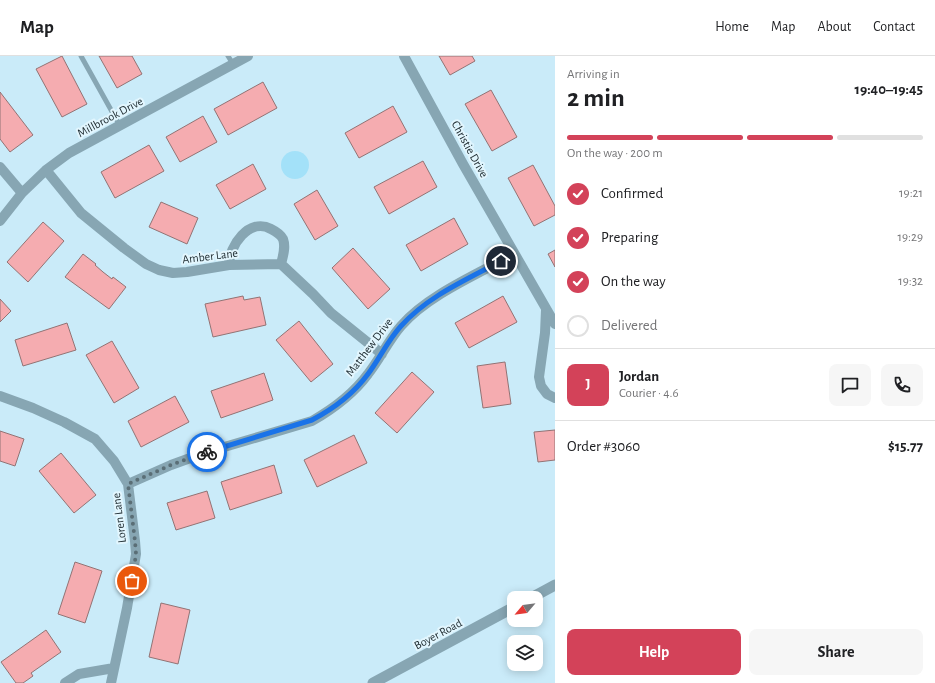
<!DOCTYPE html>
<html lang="en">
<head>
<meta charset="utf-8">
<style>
  :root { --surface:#fff; --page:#f6f6f6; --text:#202124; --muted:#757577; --line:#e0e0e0; --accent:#d34259 }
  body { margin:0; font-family:"Alegreya Sans",sans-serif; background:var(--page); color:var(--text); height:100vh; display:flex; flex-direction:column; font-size:15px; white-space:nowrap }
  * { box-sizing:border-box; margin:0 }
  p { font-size:13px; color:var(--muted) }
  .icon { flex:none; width:22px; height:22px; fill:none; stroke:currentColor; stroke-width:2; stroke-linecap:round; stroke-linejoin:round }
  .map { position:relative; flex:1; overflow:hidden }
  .panel { display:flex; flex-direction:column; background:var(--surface); width:380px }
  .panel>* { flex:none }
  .needle { width:26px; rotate:241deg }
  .buttons { position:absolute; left:507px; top:535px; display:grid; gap:8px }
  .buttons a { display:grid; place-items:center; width:36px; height:36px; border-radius:8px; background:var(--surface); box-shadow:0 2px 10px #0003; font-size:20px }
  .pin { position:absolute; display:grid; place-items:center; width:34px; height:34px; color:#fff; margin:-17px; border:2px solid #fff; border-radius:50%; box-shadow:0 1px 4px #0007 }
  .courier { position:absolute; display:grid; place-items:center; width:40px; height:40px; margin:-20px; border:3px solid #1a73e8; border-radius:50%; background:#fff; color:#222; box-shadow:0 1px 5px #0007 }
  .summary em { font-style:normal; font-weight:700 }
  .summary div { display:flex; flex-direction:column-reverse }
  .summary { display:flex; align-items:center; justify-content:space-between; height:68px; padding:0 12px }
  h1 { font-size:26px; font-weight:700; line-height:30px }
  .bar { display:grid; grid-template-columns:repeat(4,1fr); gap:6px 4px; align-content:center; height:48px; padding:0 12px }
  .bar i { height:5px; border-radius:3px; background:var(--line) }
  .bar .selected { background:var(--accent) }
  .bar p { grid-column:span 4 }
  .line { display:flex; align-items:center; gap:10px; padding:0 12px; border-top:1px solid var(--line) }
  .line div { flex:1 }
  .round { display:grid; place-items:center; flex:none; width:42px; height:42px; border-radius:8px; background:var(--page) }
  ol { padding:0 12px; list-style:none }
  li { display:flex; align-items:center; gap:12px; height:44px }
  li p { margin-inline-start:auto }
  li .icon { padding:4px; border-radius:50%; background:var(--accent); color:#fff; stroke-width:4 }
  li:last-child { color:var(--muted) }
  li i { width:22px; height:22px; border:2px solid var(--line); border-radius:50% }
  .primary-button { display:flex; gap:8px; margin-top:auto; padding:8px 12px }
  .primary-button a { flex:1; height:46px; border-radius:8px; background:var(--accent); color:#fff; font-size:16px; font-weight:700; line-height:46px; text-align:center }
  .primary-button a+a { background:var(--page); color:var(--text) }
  header { display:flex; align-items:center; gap:24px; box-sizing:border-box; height:56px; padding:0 20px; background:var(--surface); border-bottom:1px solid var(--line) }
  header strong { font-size:19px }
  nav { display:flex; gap:22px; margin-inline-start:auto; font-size:14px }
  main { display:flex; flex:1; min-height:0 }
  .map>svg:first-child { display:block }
  .green { fill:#a3e1f9 }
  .building { fill:#f5acb0; stroke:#927374 }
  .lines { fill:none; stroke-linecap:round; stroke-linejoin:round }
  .service { stroke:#87a6b3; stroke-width:5 }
  .minor { stroke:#87a6b3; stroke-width:10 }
  .tertiary { stroke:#87a6b3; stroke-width:11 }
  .done { stroke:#5a6e76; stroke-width:4; stroke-dasharray:0 7.2 }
  .route { stroke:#1a73e8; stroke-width:5 }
  .labels { text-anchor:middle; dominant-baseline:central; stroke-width:4; stroke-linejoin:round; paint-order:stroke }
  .street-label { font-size:12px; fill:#1d2a2f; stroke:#e2f6fe }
</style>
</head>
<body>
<header>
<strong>Map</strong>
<nav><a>Home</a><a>Map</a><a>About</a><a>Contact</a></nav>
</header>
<main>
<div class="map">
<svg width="555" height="627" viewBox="0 0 555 627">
  <rect width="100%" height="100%" fill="#caebf9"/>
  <!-- green -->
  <path class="green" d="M281 109a14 14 0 1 1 28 0a14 14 0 1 1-28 0Z"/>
  <!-- building -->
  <path class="building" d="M62,0L87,48L62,61L36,13Z
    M99,0H132L142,18L117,32Z
    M439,0H472L475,5L450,19Z
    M263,26L277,52L228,79L214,53Z
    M491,34L517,81L492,95L465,48Z
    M0,36L33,79L10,96L0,83Z
    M393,50L407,76L359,102L345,77Z
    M203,60L217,86L180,106L166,81Z
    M149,89L164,115L115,142L101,116Z
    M423,105L437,131L389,158L374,131Z
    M253,108L266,133L230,153L216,129Z
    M533,109L555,150V159L534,170L508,122Z
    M317,134L338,170L315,184L294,148Z
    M161,146L198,162L187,188L149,171Z
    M454,162L468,188L421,215L406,189Z
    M43,166L64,185L28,226L7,206Z
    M353,192L390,233L368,253L332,212Z
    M555,194V211L548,198Z
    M83,198L96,208L95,209L103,216L112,223L113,221L126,231L109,253L65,221Z
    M243,240L244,244L260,241L266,269L213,281L205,248Z
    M503,240L517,266L469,292L455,267Z
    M0,243L11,255L0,266Z
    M299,265L333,308L311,326L276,284Z
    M67,267L76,294L23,310L15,284Z
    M112,285L139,332L114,347L86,299Z
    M505,306L511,348L483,352L477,310Z
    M412,316L434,336L397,377L375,357Z
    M264,317L273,344L221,362L211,335Z
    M175,340L189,366L141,391L128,365Z
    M555,374V404L538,406L534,376Z
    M0,375L24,383L15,410L0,405Z
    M354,379L367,407L317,431L304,404Z
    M61,397L96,439L74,457L39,415Z
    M274,409L282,437L230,454L221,426Z
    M207,435L215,462L176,474L167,447Z
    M75,506L102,515L85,567L58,558Z
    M161,547L190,554L178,608L149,601Z
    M46,574L61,596L31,617L33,620L23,627H16L1,606Z"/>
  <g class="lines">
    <!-- service -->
    <path class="service" d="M81,0L120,70
      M228,0L233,8"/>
    <!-- minor -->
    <path class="minor" d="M404,0L463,108L555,268
      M0,111L22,137
      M46,114L81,157L124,192L146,208L159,214L173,217L187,216L229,209L281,208L313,238L331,257L382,298
      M0,165L22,137L46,114L69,97L248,0
      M229,209C229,190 249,161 271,173C275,175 281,179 283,183C286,191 283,200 281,208
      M546,254L545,277L539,321L541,330L547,338L555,342
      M0,340L33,352L64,366L95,383L114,405L128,428L135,485L136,498L127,552L111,627
      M128,428L171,409L204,397L312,365C333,353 354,337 368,318C380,303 388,285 401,270C428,239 478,218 514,198
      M65,627L79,618L114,612"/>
    <!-- tertiary -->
    <path class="tertiary" d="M531,542L555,529
      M373,627L514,551"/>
  </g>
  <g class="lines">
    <!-- done -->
    <path class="done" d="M132,525L136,498L135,485L128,428L171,409L207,396"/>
    <!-- route -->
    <path class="route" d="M207,396L312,364C333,353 354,337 368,318C380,302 388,284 401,270C428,240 466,224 501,205"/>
  </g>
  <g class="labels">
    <!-- street labels -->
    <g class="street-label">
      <text transform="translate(110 61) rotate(-28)">Millbrook Drive</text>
      <text transform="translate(470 93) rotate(61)">Christie Drive</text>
      <text transform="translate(210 200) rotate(-7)">Amber Lane</text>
      <text transform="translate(369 291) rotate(-53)">Matthew Drive</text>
      <text transform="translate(119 462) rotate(-97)">Loren Lane</text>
      <text transform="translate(438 578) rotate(-28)">Boyer Road</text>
    </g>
  </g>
</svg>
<div class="buttons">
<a><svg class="needle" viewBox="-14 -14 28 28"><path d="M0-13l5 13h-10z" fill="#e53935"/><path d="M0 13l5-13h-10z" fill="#757577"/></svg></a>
<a><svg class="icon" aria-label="layers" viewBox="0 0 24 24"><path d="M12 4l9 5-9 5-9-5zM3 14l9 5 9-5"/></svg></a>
</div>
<div class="pin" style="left:132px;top:525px;background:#ea580c"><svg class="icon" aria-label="bag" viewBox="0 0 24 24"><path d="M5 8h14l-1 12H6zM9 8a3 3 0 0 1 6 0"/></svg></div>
<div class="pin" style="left:501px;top:205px;background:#1f2937"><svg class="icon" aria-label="home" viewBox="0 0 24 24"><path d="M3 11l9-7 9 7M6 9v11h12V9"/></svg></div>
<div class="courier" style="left:207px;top:396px"><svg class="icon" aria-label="bike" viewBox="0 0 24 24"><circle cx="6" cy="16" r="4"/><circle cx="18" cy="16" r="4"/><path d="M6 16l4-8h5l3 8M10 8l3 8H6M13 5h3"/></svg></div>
</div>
<section class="panel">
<div class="summary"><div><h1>2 min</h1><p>Arriving in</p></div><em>19:40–19:45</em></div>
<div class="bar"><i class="selected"></i><i class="selected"></i><i class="selected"></i><i></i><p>On the way · 200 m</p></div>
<ol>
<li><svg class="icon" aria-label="check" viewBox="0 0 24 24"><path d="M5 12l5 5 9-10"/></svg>Confirmed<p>19:21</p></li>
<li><svg class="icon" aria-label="check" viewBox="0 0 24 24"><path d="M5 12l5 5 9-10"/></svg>Preparing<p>19:29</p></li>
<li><svg class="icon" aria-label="check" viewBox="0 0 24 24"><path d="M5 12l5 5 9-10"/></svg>On the way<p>19:32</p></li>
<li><i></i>Delivered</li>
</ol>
<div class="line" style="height:72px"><b class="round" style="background:var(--accent);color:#fff">J</b><div><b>Jordan</b><p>Courier · 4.6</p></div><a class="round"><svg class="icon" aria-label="chat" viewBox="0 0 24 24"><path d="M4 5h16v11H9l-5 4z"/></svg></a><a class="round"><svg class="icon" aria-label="phone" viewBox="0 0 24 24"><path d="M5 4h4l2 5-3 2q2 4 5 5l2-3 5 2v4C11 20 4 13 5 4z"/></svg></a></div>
<div class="line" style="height:52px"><div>Order #3060</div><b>$15.77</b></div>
<div class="primary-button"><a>Help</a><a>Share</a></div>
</section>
</main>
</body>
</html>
